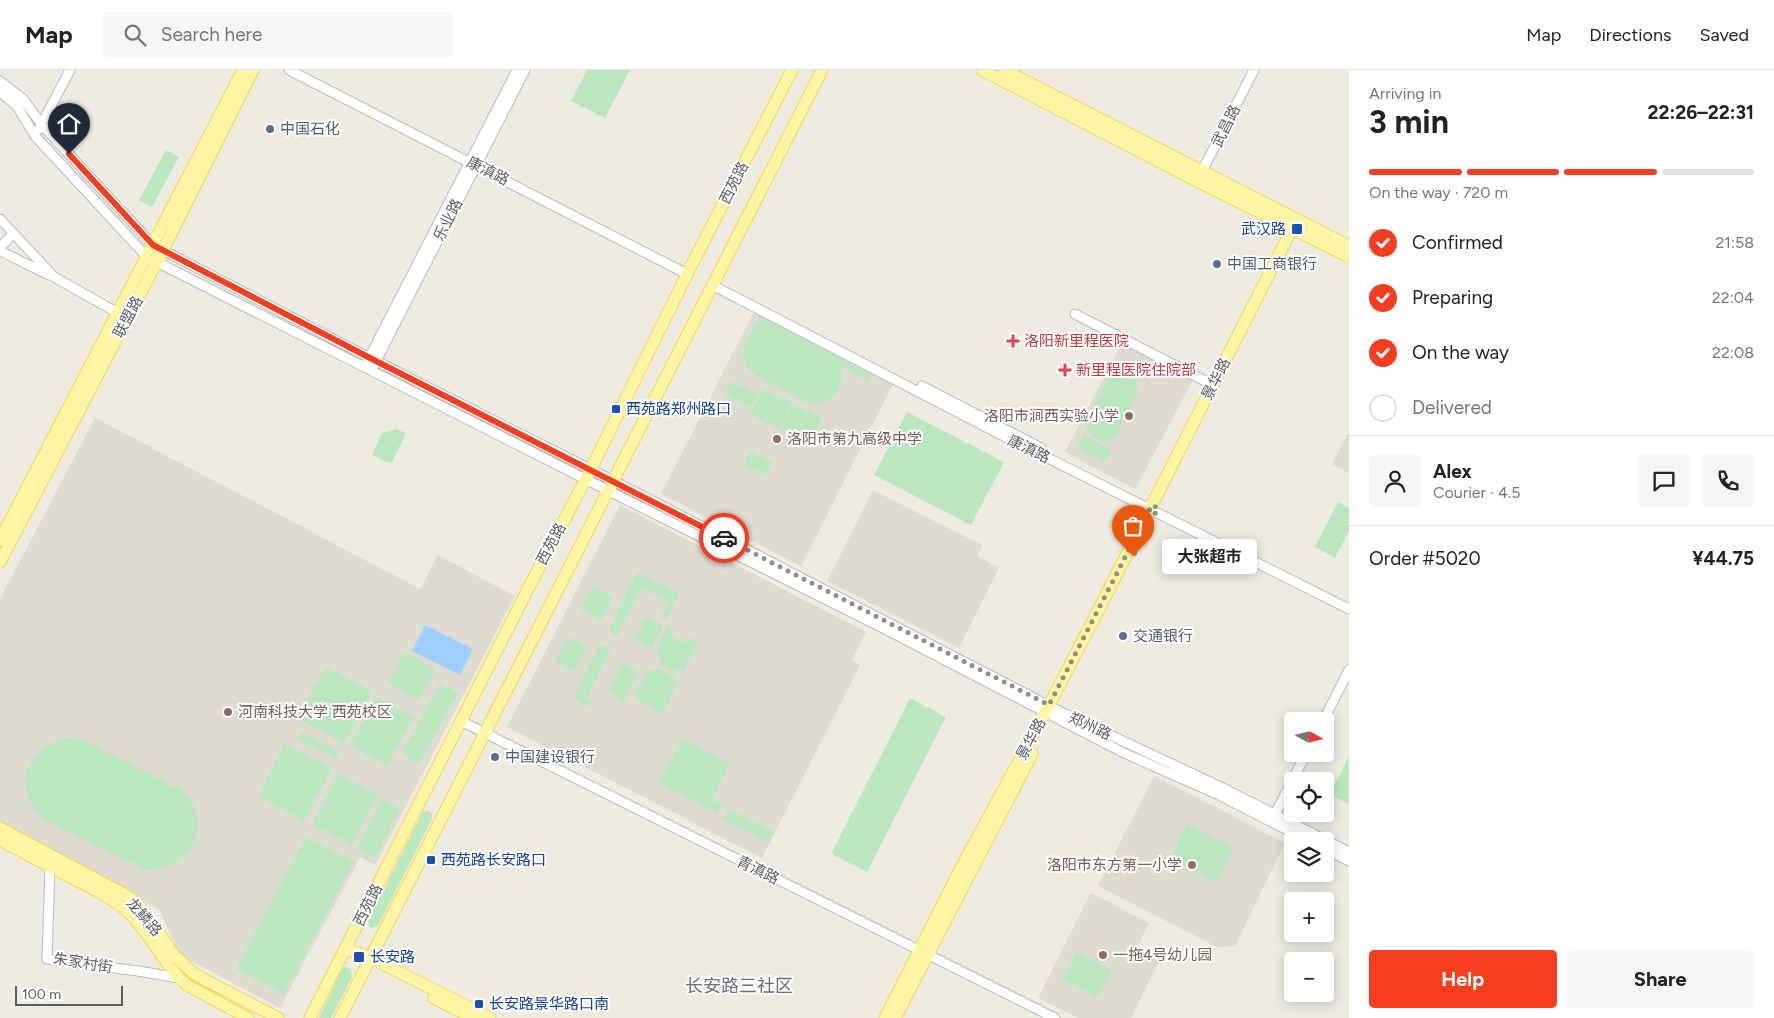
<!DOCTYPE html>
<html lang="en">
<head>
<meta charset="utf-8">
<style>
  :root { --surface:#fff; --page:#f6f6f6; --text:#222; --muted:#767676; --line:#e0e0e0; --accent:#f53d20 }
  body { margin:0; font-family:Figtree,"Noto Sans SC",sans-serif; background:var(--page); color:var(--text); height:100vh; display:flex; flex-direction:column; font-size:19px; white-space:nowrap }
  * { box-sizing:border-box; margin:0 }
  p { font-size:16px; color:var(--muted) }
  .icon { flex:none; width:28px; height:28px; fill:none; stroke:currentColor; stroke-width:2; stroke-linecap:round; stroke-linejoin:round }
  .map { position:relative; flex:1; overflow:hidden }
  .panel { display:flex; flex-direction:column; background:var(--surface); width:425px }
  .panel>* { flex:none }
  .needle { width:32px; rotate:98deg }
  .tools { position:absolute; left:1284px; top:642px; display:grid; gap:10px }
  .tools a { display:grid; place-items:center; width:50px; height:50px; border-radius:5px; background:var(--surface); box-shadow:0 2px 12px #0003; font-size:25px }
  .scale { position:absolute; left:15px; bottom:12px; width:108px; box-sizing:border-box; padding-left:5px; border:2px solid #5a5d63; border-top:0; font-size:14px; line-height:18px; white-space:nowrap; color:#5a5d63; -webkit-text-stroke:4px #fff; paint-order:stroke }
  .pin { position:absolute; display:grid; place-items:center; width:42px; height:42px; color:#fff; margin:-51px -21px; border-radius:50% 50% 50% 0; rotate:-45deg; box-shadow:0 0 5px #0007 }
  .pin .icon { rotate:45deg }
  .courier { position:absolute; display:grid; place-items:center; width:50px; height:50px; margin:-25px; border:4px solid #f53d20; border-radius:50%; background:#fff; color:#222; box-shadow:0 1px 6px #0007 }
  .bubble { position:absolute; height:35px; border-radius:5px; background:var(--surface); box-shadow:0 2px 12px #0003; font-size:16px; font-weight:700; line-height:35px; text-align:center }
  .overview em { font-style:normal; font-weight:700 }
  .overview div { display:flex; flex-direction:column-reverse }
  .overview { display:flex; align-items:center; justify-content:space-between; height:85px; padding:0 20px }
  h1 { font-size:32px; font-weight:700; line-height:38px }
  .bar { display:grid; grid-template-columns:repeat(4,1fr); gap:8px 5px; align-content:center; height:60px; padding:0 20px }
  .bar i { height:6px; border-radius:4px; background:var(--line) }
  .bar .active { background:var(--accent) }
  .bar p { grid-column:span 4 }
  .line { display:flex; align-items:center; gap:12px; padding:0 20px; border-top:1px solid var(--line) }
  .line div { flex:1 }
  .round { display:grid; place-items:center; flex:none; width:52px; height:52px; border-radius:5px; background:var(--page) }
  ol { padding:0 20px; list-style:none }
  li { display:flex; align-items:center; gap:15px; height:55px }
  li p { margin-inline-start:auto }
  li .icon { padding:5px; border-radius:50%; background:var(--accent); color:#fff; stroke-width:4 }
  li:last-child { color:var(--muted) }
  li i { width:28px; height:28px; border:2px solid var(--line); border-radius:50% }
  .cta { display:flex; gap:10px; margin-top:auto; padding:10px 20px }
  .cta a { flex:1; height:58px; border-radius:5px; background:var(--accent); color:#fff; font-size:20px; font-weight:700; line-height:58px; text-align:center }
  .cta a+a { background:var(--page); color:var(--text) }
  header { display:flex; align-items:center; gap:30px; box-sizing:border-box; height:70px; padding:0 25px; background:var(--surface); border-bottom:1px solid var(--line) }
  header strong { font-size:24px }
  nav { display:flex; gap:28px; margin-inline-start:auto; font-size:18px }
  .search { width:350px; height:45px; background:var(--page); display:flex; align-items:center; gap:12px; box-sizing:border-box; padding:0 18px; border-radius:5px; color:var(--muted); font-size:19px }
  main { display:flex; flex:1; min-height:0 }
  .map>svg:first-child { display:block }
  .education { fill:#dedbd0 }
  .green { fill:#bbe7be }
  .water { fill:#a0d0ff }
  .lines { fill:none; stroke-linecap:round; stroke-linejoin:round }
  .minor-casing { stroke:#b9bbc1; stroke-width:11 }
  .major-casing { stroke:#fbd44d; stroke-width:13 }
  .minor { stroke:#fff; stroke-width:9 }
  .major { stroke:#fff6a5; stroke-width:11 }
  .done { stroke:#8e8f8f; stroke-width:5; stroke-dasharray:0 9 }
  .route { stroke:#f53d20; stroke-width:6 }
  .service-dot { fill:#5c6f8a; stroke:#fff; stroke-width:2 }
  .transit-dot { fill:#1a4fb4; stroke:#fff; stroke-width:2 }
  .health-dot { fill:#e0444e; stroke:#fff; stroke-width:2 }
  .education-dot { fill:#8d6e63; stroke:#fff; stroke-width:2 }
  .labels { text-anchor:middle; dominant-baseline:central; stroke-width:4; stroke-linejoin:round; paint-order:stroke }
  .street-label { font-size:15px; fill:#5a5d63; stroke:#fff }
  .service-label { font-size:15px; fill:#4e5e75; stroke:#fff; text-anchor:start }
  .transit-label { font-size:15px; fill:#164399; stroke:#fff; text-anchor:start }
  .health-label { font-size:15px; fill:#be3a42; stroke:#fff; text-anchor:start }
  .education-label { font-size:15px; fill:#785e54; stroke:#fff; text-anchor:start }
  .quarter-label { font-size:18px; fill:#6a6f75; stroke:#fff }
</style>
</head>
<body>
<header>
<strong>Map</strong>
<div class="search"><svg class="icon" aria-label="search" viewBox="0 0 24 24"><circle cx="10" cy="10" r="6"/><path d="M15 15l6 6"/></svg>Search here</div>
<nav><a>Map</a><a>Directions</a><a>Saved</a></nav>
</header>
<main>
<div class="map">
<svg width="1349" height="948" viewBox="0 0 1349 948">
  <rect width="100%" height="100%" fill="#eeece1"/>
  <!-- education -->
  <path class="education" d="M754,242L893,314L801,496L661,424Z
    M1122,273L1193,310L1135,419L1065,382Z
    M95,348L420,519L438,485L515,526L375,795L360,787L280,938L180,885L159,839L0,755V529Z
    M1349,362V403L1332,394Z
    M873,420L982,475L977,486L999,498L959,578L827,511Z
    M620,435L866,562L852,590L860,595L762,788L507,657Z
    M1154,706L1285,773L1235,876L1217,877L1098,816Z
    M1091,823L1149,853L1136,879L1159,891L1131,948H1078L1038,928Z"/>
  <!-- green -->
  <path class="green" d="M587,0H630L605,48L571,31Z
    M166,80L179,87L152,137L139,130Z
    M760,246L871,305L868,311L841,297C845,317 832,337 810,333C798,331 786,321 775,316C768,312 758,309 752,302C747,298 745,291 744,285C743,272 754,258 760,246Z
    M1118,302C1130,302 1137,308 1139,319L1114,369C1100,374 1089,368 1085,354L1110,305Z
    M732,311L758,324L751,338L725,325Z
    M763,319L777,326L764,352L750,345Z
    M778,326L792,333L779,359L765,352Z
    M793,334L807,341L794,367L780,360Z
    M808,341L822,348L809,374L795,367Z
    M907,342L1004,392L971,455L874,405Z
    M396,359L406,363L391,394L372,385L382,363Z
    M1084,365L1112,380L1105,392L1077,378Z
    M751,381L773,392L767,406L744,395Z
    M1338,432L1349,438V461L1335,488L1315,477Z
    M637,502L679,523L667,549L661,547L669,531L641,518L617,566L612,563L610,557Z
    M593,516L613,527L601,550L581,540Z
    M646,547L663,556L651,578L635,570Z
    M668,555L677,571H690L694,566L697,573L683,602L679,600L675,602L659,594L660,589L657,585L659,581L656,580Z
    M568,567L587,577L574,602L555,592Z
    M606,575L611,578L586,629L592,633L590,638L577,631L575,625L598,578Z
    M404,582L436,599L419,630L388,613Z
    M623,593L639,601L623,633L617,630L619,627L609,622Z
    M326,596L372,621L344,674L297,648Z
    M657,598L673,606L675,612L678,613L663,643L634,628L648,600L653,601Z
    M440,613L458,623L419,694L402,684Z
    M377,627L414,647L387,696L350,675Z
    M910,628L946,647L867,802L831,784Z
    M301,662L340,682L336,689L298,669Z
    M68,668L83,670L184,721C187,726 191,730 193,734C209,769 181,800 146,800L43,749C12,718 24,676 68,668Z
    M682,669L730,693L712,729L722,734L717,743L659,714Z
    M285,673L332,698L304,751L258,727Z
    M1349,686V732L1348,734L1330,724Z
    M338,704L377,724L352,775L312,755Z
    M382,729L400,738L375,787L357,778Z
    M728,739L774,761L769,772L723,750Z
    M426,740L432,743V749L378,856L371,858L369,857L368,851L422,743Z
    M1187,754L1234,778L1217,813L1170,789Z
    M306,766L354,791L284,924L236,899Z
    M1077,882L1112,900L1098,928L1063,910Z
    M345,897L351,899L352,907L331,948H319L342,899Z"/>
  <!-- water -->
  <path class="water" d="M425,555L473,579L460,605L412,581Z"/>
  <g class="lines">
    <defs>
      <path id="minor" d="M289,0L687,204
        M0,11L23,29L42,55L153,175L370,288L612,410L1061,642L1223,718L1349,782
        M0,22L17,36L35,66L147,187L607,420L885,559L1124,683L1219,725L1309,771
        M39,59L70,0
        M1199,107L1254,0
        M0,149L54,207L118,243
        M0,177L13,164
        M0,181L49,205
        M712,215L994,361L1349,539
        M1075,244L1213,315
        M367,292L517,0
        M374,295L525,0
        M922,316L1041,378
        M461,651L1055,948
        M1323,651L1349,600
        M1273,748L1306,684
        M1325,779L1349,791
        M50,796L47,889L138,901L179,908"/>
      <path id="major" d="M982,0L1197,111L1349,187
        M1004,0L1349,176
        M0,470L243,0
        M0,492L163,180L253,0
        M0,758L122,823L133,830L145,843L174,885L194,904L278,948
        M0,770C21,781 43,793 64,804C86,815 108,825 127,841C151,862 162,894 187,915L248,948
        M347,879L371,888L490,948
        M434,928L472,948
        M310,948L529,517L591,399L690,198L792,0
        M340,948L822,0
        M885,948L962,796L1045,643L1098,541L1297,149
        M895,948L1032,684"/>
    </defs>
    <!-- minor casing -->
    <use href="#minor" class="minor-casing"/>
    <!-- major casing -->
    <use href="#major" class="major-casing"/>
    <!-- minor -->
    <use href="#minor" class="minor"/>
    <!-- major -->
    <use href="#major" class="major"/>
  </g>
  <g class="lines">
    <!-- done -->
    <path class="done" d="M724,468L1049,635L1152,435L1158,438L1133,486"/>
    <!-- route -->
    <path class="route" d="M69,84L153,175L370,288L724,468"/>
  </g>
  <!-- markers -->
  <g class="service-dot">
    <circle cx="270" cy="59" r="5"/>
    <circle cx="1217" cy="194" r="5"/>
    <circle cx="1123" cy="566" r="5"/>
    <circle cx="495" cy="687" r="5"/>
  </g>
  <g class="transit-dot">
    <rect x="1291" y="153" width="12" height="12" rx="2.5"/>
    <rect x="611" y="334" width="10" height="10" rx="2.5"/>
    <rect x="426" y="785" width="10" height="10" rx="2.5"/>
    <rect x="353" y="881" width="12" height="12" rx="2.5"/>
    <rect x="474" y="929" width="10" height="10" rx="2.5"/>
  </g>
  <g class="health-dot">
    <path d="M1010.5 263.5h5v5h5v5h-5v5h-5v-5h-5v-5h5z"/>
    <path d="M1062.5 292.5h5v5h5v5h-5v5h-5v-5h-5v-5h5z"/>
  </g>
  <g class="education-dot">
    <circle cx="1129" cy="346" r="5"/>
    <circle cx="777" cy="369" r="5"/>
    <circle cx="228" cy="642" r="5"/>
    <circle cx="1192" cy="795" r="5"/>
    <circle cx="1103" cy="885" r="5"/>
  </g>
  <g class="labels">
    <!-- street labels -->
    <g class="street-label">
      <text transform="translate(1226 56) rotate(-63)">武昌路</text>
      <text transform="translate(488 101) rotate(27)">康滇路</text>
      <text transform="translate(734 113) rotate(-63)">西苑路</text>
      <text transform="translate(448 150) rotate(-63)">乐业路</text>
      <text transform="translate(128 247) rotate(-62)">联盟路</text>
      <text transform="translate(1216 309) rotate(-63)">景华路</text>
      <text transform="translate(1029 379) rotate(26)">康滇路</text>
      <text transform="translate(551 474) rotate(-62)">西苑路</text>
      <text transform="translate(1090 656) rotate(25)">郑州路</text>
      <text transform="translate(1031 669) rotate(-62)">景华路</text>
      <text transform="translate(758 800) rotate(26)">青滇路</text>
      <text transform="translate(368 835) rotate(-63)">西苑路</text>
      <text transform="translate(144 847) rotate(49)">龙鳞路</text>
      <text transform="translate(83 893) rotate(9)">朱家村街</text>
    </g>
    <!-- service labels -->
    <g class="service-label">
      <text x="280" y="59">中国石化</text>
      <text x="1227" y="194">中国工商银行</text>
      <text x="1133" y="566">交通银行</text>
      <text x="505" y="687">中国建设银行</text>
    </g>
    <!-- transit labels -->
    <g class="transit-label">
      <text x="1286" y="159" text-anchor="end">武汉路</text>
      <text x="626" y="339">西苑路郑州路口</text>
      <text x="441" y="790">西苑路长安路口</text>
      <text x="370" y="887">长安路</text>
      <text x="489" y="934">长安路景华路口南</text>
    </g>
    <!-- health labels -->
    <g class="health-label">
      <text x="1024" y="271">洛阳新里程医院</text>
      <text x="1076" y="300">新里程医院住院部</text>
    </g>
    <!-- education labels -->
    <g class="education-label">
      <text x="1119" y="346" text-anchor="end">洛阳市涧西实验小学</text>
      <text x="787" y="369">洛阳市第九高级中学</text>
      <text x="238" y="642">河南科技大学 西苑校区</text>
      <text x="1182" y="795" text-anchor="end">洛阳市东方第一小学</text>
      <text x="1113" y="885">一拖4号幼儿园</text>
    </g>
    <!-- quarter labels -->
    <g class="quarter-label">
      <text x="739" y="916">长安路三社区</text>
    </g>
  </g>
</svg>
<div class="tools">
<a><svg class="needle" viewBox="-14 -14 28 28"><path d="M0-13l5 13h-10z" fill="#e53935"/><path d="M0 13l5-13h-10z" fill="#767676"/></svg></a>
<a><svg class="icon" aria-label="locate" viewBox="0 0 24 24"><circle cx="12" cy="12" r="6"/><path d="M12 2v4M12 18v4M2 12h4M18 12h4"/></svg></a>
<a><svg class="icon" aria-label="layers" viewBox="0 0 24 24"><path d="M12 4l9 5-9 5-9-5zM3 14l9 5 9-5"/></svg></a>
<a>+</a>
<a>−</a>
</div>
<div class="scale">100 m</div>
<div class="pin" style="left:1133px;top:486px;background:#ea580c"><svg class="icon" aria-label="bag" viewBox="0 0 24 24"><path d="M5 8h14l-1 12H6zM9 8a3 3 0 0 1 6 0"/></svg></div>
<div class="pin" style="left:69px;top:84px;background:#1f2937"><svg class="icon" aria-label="home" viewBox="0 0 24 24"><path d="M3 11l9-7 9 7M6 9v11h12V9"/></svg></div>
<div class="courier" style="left:724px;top:468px"><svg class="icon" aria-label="car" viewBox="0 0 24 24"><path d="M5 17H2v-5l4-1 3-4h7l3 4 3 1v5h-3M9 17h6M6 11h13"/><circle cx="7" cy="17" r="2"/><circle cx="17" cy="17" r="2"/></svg></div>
<div class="bubble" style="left:1162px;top:469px;width:95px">大张超市</div>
</div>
<section class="panel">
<div class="overview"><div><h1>3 min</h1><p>Arriving in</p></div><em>22:26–22:31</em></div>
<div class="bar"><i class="active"></i><i class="active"></i><i class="active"></i><i></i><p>On the way · 720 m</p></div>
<ol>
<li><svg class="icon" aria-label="check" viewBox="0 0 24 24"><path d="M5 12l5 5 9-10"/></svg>Confirmed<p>21:58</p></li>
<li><svg class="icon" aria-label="check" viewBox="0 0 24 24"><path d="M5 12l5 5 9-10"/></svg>Preparing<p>22:04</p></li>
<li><svg class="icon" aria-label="check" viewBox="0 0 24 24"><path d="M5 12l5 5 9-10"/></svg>On the way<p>22:08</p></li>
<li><i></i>Delivered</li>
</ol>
<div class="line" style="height:90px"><a class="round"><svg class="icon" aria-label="person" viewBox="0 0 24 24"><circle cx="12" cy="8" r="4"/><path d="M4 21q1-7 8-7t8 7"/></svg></a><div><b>Alex</b><p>Courier · 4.5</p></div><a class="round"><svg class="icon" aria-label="chat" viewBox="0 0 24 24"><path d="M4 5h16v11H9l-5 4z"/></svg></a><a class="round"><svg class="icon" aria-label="phone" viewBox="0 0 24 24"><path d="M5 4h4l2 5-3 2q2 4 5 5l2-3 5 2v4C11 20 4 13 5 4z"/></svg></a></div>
<div class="line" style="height:65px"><div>Order #5020</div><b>¥44.75</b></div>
<div class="cta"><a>Help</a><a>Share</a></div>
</section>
</main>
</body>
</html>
